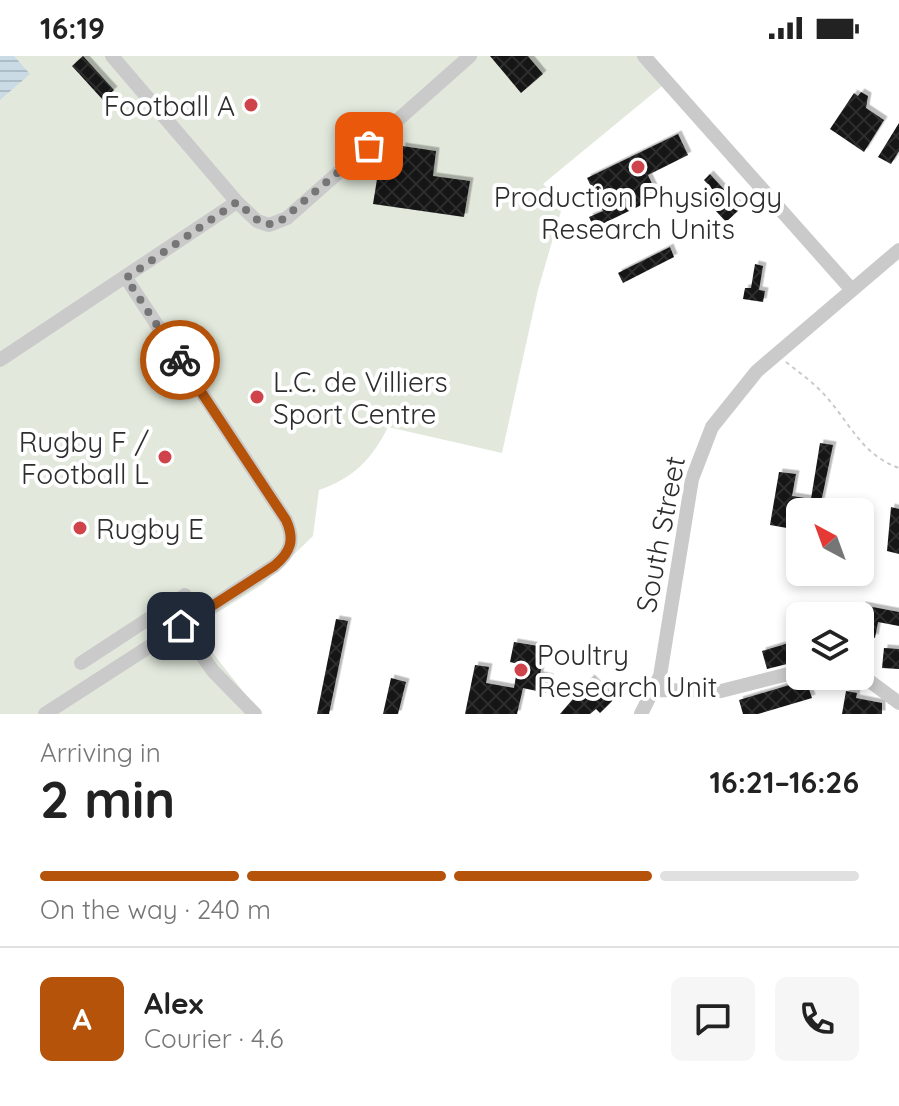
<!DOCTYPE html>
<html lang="en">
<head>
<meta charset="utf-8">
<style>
  :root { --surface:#fff; --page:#f6f6f6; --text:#222; --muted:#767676; --line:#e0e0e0; --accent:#b45309 }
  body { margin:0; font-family:Quicksand,sans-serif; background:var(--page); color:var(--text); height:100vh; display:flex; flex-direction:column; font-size:30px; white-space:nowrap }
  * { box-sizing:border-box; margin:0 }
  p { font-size:26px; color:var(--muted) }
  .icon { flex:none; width:44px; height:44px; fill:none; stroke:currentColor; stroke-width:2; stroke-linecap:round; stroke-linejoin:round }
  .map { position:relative; height:658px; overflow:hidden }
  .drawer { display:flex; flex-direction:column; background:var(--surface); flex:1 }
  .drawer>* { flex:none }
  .needle { width:52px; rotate:319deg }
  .tools { position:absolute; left:786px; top:442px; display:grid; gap:16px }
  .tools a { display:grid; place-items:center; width:88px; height:88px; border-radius:12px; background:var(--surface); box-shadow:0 4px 12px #0003; font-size:40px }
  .pin { position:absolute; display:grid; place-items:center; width:68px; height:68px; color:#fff; margin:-34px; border-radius:16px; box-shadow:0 4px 12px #0006 }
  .courier { position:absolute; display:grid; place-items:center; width:80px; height:80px; margin:-40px; border:6px solid #b45309; border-radius:50%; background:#fff; color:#222; box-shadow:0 2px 10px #0007 }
  .overview em { font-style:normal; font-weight:700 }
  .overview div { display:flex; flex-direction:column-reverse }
  .overview { display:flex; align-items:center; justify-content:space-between; height:136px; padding:0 40px }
  h1 { font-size:52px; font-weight:700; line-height:60px }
  .bar { display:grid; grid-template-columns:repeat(4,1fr); gap:12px 8px; align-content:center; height:96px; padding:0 40px }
  .bar i { height:10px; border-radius:6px; background:var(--line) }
  .bar .on { background:var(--accent) }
  .bar p { grid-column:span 4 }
  .line { display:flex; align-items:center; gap:20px; padding:0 40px; border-top:2px solid var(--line) }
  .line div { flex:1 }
  .round { display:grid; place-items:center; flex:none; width:84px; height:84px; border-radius:12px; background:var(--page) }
  .status { display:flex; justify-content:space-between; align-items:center; height:56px; padding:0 40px; background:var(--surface); direction:ltr }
  .status svg { height:22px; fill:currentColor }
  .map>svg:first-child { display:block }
  .pitch { fill:#e2e9dc }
  .water { fill:url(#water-rules) }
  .building { fill:url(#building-cross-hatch); filter:url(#shadow) }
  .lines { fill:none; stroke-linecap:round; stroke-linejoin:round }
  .path { stroke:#cacaca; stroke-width:2; stroke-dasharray:4 4; stroke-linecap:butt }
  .minor { stroke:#cacaca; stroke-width:14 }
  .done { stroke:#767676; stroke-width:8; stroke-dasharray:0 14.4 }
  .route { stroke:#b45309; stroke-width:10 }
  .poi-dot { fill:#cf434b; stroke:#fff; stroke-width:3 }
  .labels { text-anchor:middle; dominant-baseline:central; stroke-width:8; stroke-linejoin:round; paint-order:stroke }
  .poi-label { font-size:28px; fill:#2d2d2d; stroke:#fff; text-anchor:start }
  .street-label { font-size:28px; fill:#2d2d2d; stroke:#fff }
</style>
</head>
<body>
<div class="status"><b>16:19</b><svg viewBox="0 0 49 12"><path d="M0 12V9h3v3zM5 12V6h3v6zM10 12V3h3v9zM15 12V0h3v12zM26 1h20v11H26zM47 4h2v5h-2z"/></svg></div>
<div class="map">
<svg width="899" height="658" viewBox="0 0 899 658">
  <defs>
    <pattern id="water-rules" width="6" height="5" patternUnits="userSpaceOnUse" patternTransform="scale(2)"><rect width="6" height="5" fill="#cadbe6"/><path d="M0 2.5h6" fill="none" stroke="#aebcc6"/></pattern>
    <pattern id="building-cross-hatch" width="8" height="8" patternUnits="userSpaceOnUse" patternTransform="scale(2)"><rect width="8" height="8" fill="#141414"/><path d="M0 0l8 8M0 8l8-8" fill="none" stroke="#2e2e2e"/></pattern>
    <filter id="shadow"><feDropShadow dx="3.5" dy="-3.5" stdDeviation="0" flood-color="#0004"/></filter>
  </defs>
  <rect width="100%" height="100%" fill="#fff"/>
  <!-- pitch -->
  <path class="pitch" d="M0,0H644L662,30L543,128L563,148L538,234L502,397L388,371C372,403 354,422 319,434L313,480L263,528L193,572L261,658H0Z"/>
  <!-- water -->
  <path class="water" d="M0,0H14L30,18L0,44Z"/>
  <!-- building -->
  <path class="building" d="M83,0L114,34L103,44L72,10Z
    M490,0H528L543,18L521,37Z
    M861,36L868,40L866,52L884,64L864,96L830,73L854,37L858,40Z
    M899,67V95L891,108L878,101Z
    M678,78L688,99L648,119L658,141L594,172L589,161L603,155L587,122Z
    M402,90L436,95L433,120L470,125L464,161L373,148L378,117L398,119Z
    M710,118L741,152L726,166L704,142L713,134L704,124Z
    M670,191L674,201L623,227L618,217Z
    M755,208L763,210L759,234L765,235L763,246L743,243L745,232H751Z
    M820,387L833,389L819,456L790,457L787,472L770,469L779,416L796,418L792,440L811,443Z
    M891,451L899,453V498L887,495Z
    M862,549L899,556V570L878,566L875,582L869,580L864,608H860Z
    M336,563L348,565L329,658H317Z
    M514,586L544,591L540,619L550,621L546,637L523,632L517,658H465L475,609L489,611L486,627L514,632L518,608L510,606Z
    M789,587L795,606L767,613L762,595Z
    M884,592L899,593V613L882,612Z
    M391,622L406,626L398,658H383Z
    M591,622L613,644L600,657L596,653L590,658H560Z
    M806,624L812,642L758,658H743L739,644Z
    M846,635L857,637L856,642L882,647V658H842Z"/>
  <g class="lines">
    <!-- path -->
    <path class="path" d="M786,306C801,318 817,329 829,344C852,371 863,399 899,412"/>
    <!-- minor -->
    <path class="minor" d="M112,0L237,146L257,165L269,169L287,162L470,0
      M644,0L851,233
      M0,304L237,146
      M181,570L213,615L255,658
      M81,607L185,539
      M860,618L899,647
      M656,634L721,635L800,615
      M45,658L274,510C291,496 295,484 286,464L126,222
      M641,658L660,620L692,423L712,371L757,315L899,194"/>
  </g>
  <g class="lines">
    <!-- done -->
    <path class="done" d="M180,304L126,222L237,146L262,168H277L369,90"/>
    <!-- route -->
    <path class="route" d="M180,304L286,464C295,484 291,496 274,510L181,570"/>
  </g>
  <!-- markers -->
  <g class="poi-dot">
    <circle cx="251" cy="49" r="8"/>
    <circle cx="638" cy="111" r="8"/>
    <circle cx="257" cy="341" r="8"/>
    <circle cx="165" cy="401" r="8"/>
    <circle cx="80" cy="472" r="8"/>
    <circle cx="521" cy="614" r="8"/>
  </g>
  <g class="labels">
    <!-- poi labels -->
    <g class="poi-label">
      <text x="235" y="49" text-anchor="end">Football A</text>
      <text x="638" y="140" text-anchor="middle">Production Physiology<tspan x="638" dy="32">Research Units</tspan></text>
      <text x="273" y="325">L.C. de Villiers<tspan x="273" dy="32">Sport Centre</tspan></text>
      <text x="149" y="385" text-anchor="end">Rugby F /<tspan x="149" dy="32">Football L</tspan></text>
      <text x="96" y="472">Rugby E</text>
      <text x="537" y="598">Poultry<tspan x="537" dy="32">Research Unit</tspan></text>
    </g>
    <!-- street labels -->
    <g class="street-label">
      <text transform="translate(660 478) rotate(-79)">South Street</text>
    </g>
  </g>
</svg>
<div class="tools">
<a><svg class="needle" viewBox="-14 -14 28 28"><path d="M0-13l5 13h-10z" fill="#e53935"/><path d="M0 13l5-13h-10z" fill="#767676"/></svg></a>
<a><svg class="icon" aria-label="layers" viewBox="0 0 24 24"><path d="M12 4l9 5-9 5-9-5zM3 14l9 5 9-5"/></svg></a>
</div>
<div class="pin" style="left:369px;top:90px;background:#ea580c"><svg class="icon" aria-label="bag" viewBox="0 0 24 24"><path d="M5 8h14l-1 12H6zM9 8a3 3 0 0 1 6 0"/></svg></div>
<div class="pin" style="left:181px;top:570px;background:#1f2937"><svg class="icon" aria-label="home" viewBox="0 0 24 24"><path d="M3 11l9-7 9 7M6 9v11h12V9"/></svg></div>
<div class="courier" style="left:180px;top:304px"><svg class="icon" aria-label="bike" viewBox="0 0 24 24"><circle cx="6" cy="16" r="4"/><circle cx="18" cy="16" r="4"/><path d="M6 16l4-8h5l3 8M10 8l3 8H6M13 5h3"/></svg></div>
</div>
<section class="drawer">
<div class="overview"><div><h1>2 min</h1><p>Arriving in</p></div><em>16:21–16:26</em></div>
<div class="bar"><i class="on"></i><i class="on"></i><i class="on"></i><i></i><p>On the way · 240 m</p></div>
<div class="line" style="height:144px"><b class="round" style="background:var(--accent);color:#fff">A</b><div><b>Alex</b><p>Courier · 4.6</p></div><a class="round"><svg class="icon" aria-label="chat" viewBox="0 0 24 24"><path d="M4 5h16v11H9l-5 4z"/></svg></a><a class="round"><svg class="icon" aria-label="phone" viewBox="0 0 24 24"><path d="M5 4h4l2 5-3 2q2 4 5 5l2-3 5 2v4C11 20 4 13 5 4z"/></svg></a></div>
</section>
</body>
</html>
